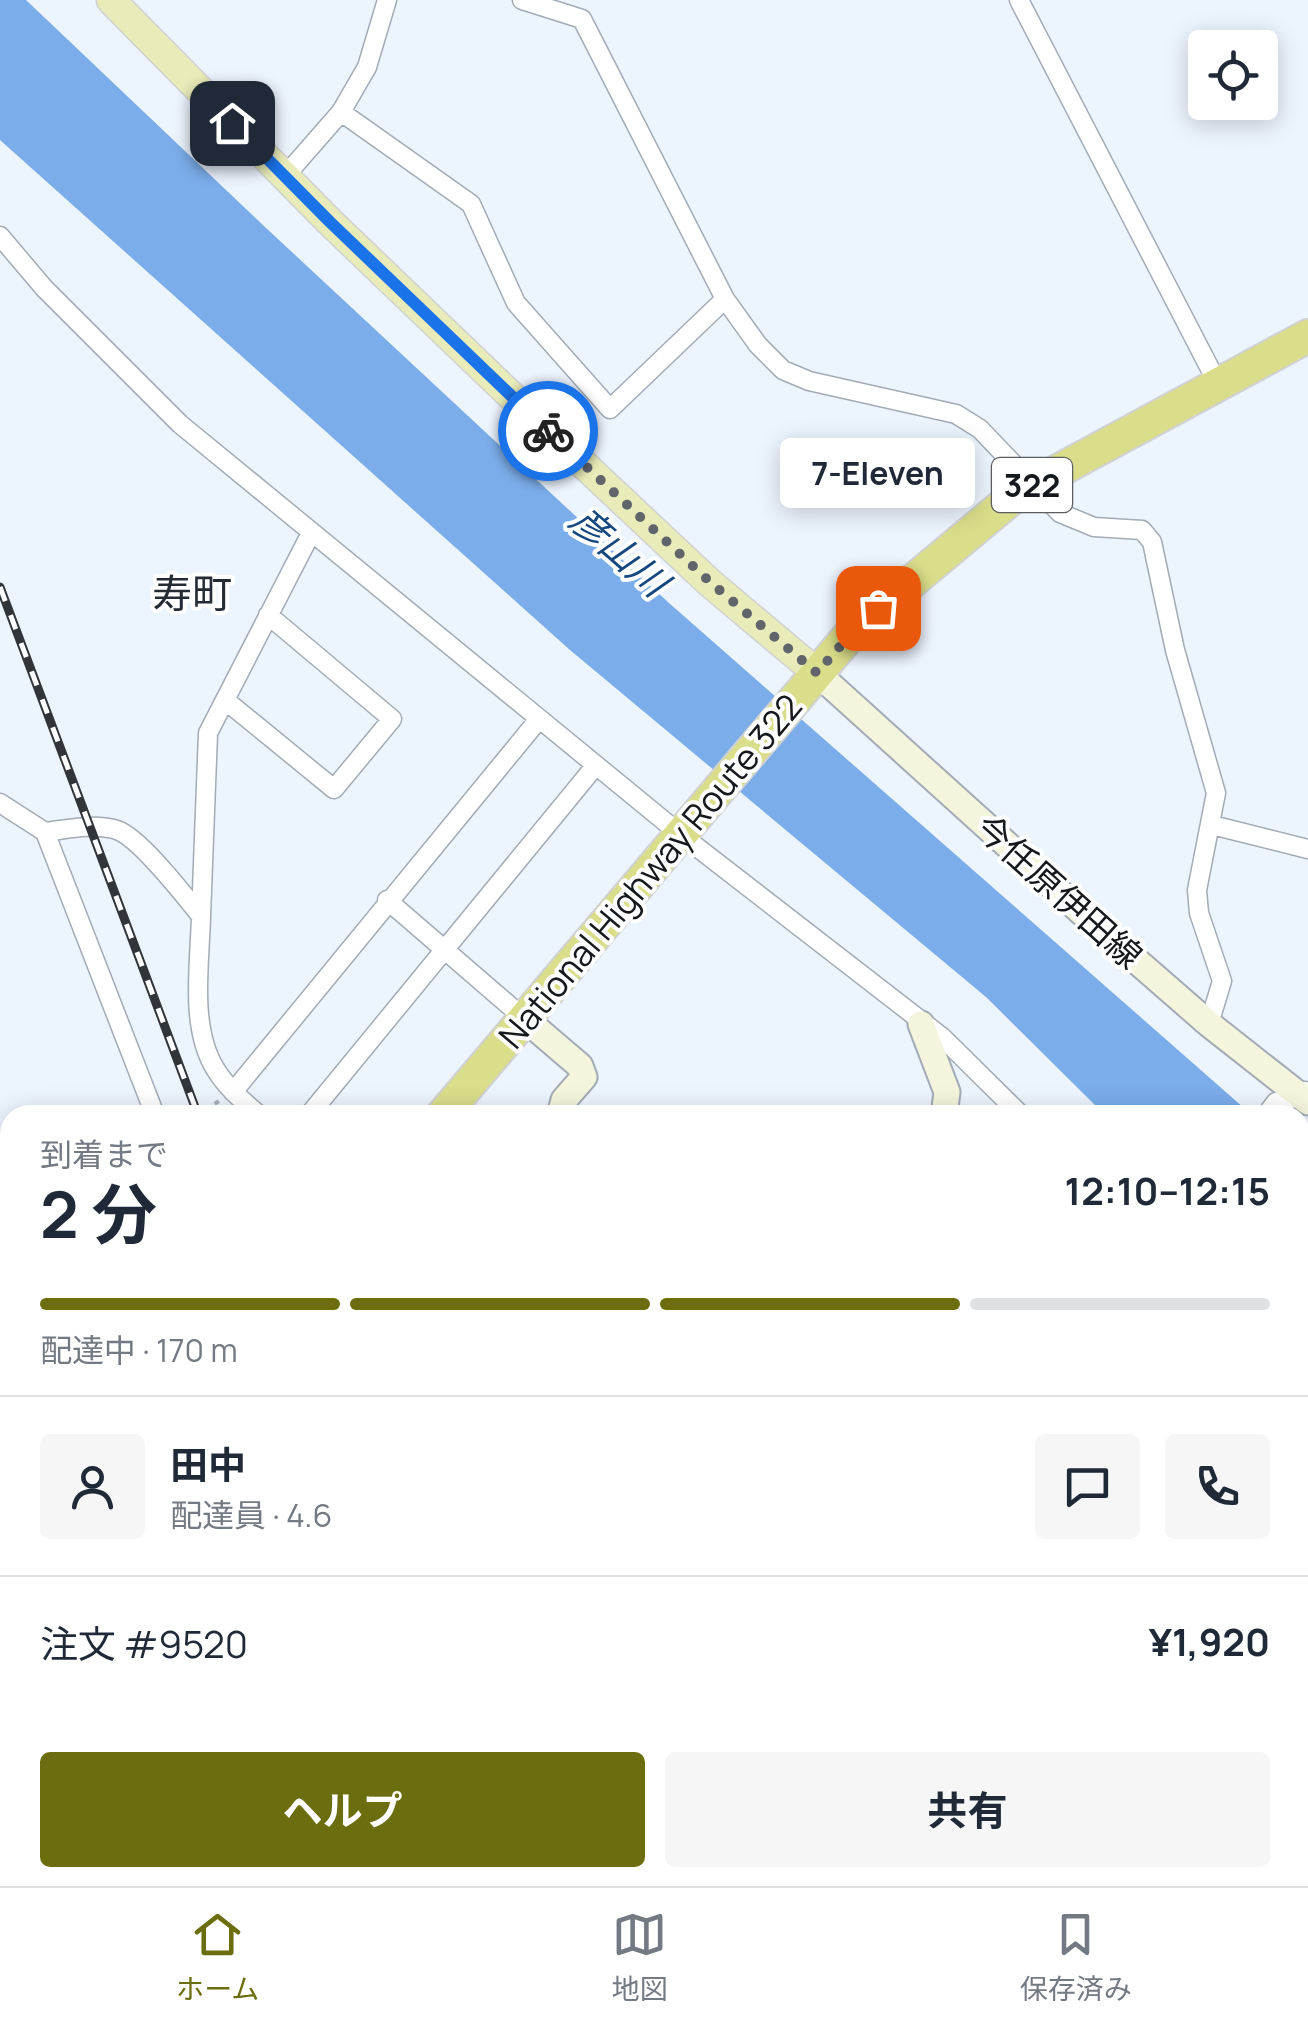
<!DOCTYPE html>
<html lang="ja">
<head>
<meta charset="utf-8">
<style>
  :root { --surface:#fff; --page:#f6f6f7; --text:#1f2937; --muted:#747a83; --line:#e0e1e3; --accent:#6c6d0f }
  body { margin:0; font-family:Manrope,"Noto Sans JP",sans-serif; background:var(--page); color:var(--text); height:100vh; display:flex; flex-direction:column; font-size:38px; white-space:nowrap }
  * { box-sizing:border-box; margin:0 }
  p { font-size:32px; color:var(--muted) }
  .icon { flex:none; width:55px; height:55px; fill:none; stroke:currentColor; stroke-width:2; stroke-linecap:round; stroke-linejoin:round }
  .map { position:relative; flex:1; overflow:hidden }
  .sheet { position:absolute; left:0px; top:1105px; width:1310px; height:782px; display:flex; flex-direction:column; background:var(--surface); border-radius:30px 30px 0 0; box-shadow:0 5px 25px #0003 }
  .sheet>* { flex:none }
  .buttons { position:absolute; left:1188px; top:30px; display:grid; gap:20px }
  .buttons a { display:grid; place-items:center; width:90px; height:90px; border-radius:10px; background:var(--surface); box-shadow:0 5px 25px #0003; font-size:50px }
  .pin { position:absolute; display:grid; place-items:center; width:85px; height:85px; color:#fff; margin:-42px; border-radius:20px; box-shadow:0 5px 15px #0006 }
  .courier { position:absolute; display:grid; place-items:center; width:100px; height:100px; margin:-50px; border:8px solid #1a73e8; border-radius:50%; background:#fff; color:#222; box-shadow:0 2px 12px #0007 }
  .bubble { position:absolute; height:70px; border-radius:10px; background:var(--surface); box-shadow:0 5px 25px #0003; font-size:32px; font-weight:700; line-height:70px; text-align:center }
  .headline em { font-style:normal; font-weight:700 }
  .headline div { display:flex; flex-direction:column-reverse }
  .headline { display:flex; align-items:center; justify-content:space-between; height:170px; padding:0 40px }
  h1 { font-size:65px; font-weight:700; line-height:75px }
  .bar { display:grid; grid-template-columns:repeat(4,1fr); gap:15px 10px; align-content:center; height:120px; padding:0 40px }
  .bar i { height:12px; border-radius:8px; background:var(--line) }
  .bar .on { background:var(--accent) }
  .bar p { grid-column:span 4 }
  .line { display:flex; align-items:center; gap:25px; padding:0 40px; border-top:2px solid var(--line) }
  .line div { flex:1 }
  .round { display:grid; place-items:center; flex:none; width:105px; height:105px; border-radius:10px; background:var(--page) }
  .button { display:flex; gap:20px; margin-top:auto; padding:20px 40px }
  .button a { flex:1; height:115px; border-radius:10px; background:var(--accent); color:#fff; font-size:40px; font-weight:700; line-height:115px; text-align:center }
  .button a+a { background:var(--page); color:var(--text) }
  .dock { display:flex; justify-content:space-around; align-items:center; height:140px; border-top:2px solid var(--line); background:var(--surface); font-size:28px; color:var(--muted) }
  .dock a { display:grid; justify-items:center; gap:5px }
  .dock .on { color:var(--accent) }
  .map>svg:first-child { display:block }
  .water { fill:#7badea }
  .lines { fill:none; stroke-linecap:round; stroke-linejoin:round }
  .street-casing { stroke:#a2abb6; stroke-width:21 }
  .secondary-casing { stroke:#a2abb6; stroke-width:29 }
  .primary-casing { stroke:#d0d1d2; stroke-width:31 }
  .highway-casing { stroke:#d0d1d2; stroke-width:36 }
  .path { stroke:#a8aeb6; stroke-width:4; stroke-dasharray:5 5; stroke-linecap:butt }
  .street { stroke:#fff; stroke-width:18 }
  .secondary { stroke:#f4f5dc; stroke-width:25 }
  .primary { stroke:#e9ebb8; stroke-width:28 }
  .highway { stroke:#dadd89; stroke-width:32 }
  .rail-casing { stroke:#313439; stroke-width:9 }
  .rail { stroke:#fff; stroke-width:5; stroke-dasharray:15; stroke-linecap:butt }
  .done { stroke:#60656b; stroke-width:10; stroke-dasharray:0 18 }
  .route { stroke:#1a73e8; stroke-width:12 }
  .labels { text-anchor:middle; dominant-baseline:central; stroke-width:8; stroke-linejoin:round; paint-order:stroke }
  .shield { fill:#fff; stroke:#5b5d60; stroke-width:2.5 }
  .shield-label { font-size:32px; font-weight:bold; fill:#15181c }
  .street-label { font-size:35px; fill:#15181c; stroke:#fff }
  .water-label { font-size:38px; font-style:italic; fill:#15487f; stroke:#fff }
  .quarter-label { font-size:40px; fill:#242b34; stroke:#fff }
</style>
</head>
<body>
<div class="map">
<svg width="1308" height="1886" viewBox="0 0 1308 1886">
  <rect width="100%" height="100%" fill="#ecf4fe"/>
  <!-- water -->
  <path class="water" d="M0,0H26L265,227L669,603L1252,1115H1105L986,997L570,650L0,140Z
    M1300,1157L1308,1164V1316L1300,1309Z"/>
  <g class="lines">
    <defs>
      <path id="street" d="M1019,0L1218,384
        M341,112L471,204L516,303L610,409L725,299L582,19L522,0
        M285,176L341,112L367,67L387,0
        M0,236L44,288L180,424L680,834L942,1037L1021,1115
        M725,299L758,345L783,370L809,381L956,414L980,429L1060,513L1094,527L1142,530L1152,542L1175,650L1216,793L1197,890L1199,913L1222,981L1209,1024
        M225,700L334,789L392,719L268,615
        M0,803L45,832L155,1115
        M1212,825L1308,849
        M45,832C68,829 95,823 117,830C140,838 184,895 201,916C200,963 189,1028 216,1070C227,1088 243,1101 259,1115
        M387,900L525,1019
        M201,916L208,733L311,533
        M233,1092L539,719
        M309,1115L596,765
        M1266,1115L1276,1102L1301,1097L1305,1091
        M0,1351L10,1336
        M1300,1385L1308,1392
        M1300,1446L1308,1451
        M0,1482L10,1473
        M0,1551L10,1607
        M1300,1628L1308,1621
        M0,1676L10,1683
        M0,1793L10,1796
        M342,1878L379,1886
        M602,1878L611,1886
        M748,1878L776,1886
        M1075,1878L1086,1886
        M432,1886L434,1878
        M700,1886L706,1878"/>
      <path id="secondary" d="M817,673L1108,936L1209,1024L1308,1102
        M525,1019L580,1066L584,1077L564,1100L560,1115
        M921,1024L947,1092L944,1115"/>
      <path id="primary" d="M111,0L330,222L548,431L710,583L817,673
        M1238,1878L1249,1886"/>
      <path id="highway" d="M443,1115L854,630L1019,492L1308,336
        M0,1759L10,1713"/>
    </defs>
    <!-- street casing -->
    <use href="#street" class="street-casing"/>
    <!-- secondary casing -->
    <use href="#secondary" class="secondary-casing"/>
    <!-- primary casing -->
    <use href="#primary" class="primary-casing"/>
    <!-- highway casing -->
    <use href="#highway" class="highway-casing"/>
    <!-- path -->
    <path class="path" d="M198,1115L219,1101"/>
    <!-- street -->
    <use href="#street" class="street"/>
    <!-- secondary -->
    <use href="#secondary" class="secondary"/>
    <!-- primary -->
    <use href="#primary" class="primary"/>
    <!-- highway -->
    <use href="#highway" class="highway"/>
    <defs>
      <path id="rail" d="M0,587L198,1115
        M563,1878L570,1886
        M583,1878L592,1886"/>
    </defs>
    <!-- rail casing -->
    <use href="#rail" class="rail-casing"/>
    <!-- rail -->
    <use href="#rail" class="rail"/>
  </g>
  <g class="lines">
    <!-- done -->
    <path class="done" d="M548,431L710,582L817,673L854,630L878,608"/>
    <!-- route -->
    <path class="route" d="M232,123L330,222L548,431"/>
  </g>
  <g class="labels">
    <!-- shield labels -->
    <rect class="shield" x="992" y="458" width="80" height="54" rx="8"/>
    <g class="shield-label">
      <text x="1032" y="485">322</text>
    </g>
    <!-- street labels -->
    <g class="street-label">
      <text transform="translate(650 871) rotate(-50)">National Highway Route 322</text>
      <text transform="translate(1059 891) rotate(42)">今任原伊田線</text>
    </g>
    <!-- water labels -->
    <g class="water-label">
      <text transform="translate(620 550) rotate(41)">彦山川</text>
    </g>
    <!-- quarter labels -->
    <g class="quarter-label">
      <text x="192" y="592">寿町</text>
    </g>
  </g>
</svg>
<div class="buttons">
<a><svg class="icon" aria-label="locate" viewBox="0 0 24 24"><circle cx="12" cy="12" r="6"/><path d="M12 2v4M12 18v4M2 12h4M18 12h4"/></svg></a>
</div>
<div class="pin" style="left:878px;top:608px;background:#ea580c"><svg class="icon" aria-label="bag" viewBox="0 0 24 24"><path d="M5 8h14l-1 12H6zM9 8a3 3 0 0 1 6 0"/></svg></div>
<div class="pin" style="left:232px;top:123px;background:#1f2937"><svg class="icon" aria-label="home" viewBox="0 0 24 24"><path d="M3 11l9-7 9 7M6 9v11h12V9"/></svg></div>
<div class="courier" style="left:548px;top:431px"><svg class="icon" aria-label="bike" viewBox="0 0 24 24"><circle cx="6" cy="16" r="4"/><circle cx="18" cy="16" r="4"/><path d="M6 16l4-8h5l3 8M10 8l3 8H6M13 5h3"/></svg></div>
<div class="bubble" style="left:780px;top:438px;width:195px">7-Eleven</div>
<section class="sheet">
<div class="headline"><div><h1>2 分</h1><p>到着まで</p></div><em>12:10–12:15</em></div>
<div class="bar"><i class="on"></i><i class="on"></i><i class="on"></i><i></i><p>配達中 · 170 m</p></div>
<div class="line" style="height:180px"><a class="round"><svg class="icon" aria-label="person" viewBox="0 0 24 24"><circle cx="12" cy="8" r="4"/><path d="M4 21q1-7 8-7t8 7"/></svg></a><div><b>田中</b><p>配達員 · 4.6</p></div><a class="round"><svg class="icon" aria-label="chat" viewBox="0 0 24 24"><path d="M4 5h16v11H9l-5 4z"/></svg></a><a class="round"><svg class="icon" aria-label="phone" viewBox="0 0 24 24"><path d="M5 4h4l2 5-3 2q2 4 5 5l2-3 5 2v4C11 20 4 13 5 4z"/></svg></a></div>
<div class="line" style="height:130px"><div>注文 #9520</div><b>¥1,920</b></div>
<div class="button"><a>ヘルプ</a><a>共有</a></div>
</section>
</div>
<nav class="dock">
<a class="on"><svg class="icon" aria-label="home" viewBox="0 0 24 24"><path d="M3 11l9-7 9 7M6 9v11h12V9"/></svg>ホーム</a>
<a><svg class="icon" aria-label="map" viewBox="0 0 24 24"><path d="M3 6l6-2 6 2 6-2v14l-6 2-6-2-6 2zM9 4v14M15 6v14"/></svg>地図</a>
<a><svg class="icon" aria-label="saved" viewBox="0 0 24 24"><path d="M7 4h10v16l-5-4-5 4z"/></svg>保存済み</a>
</nav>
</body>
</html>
